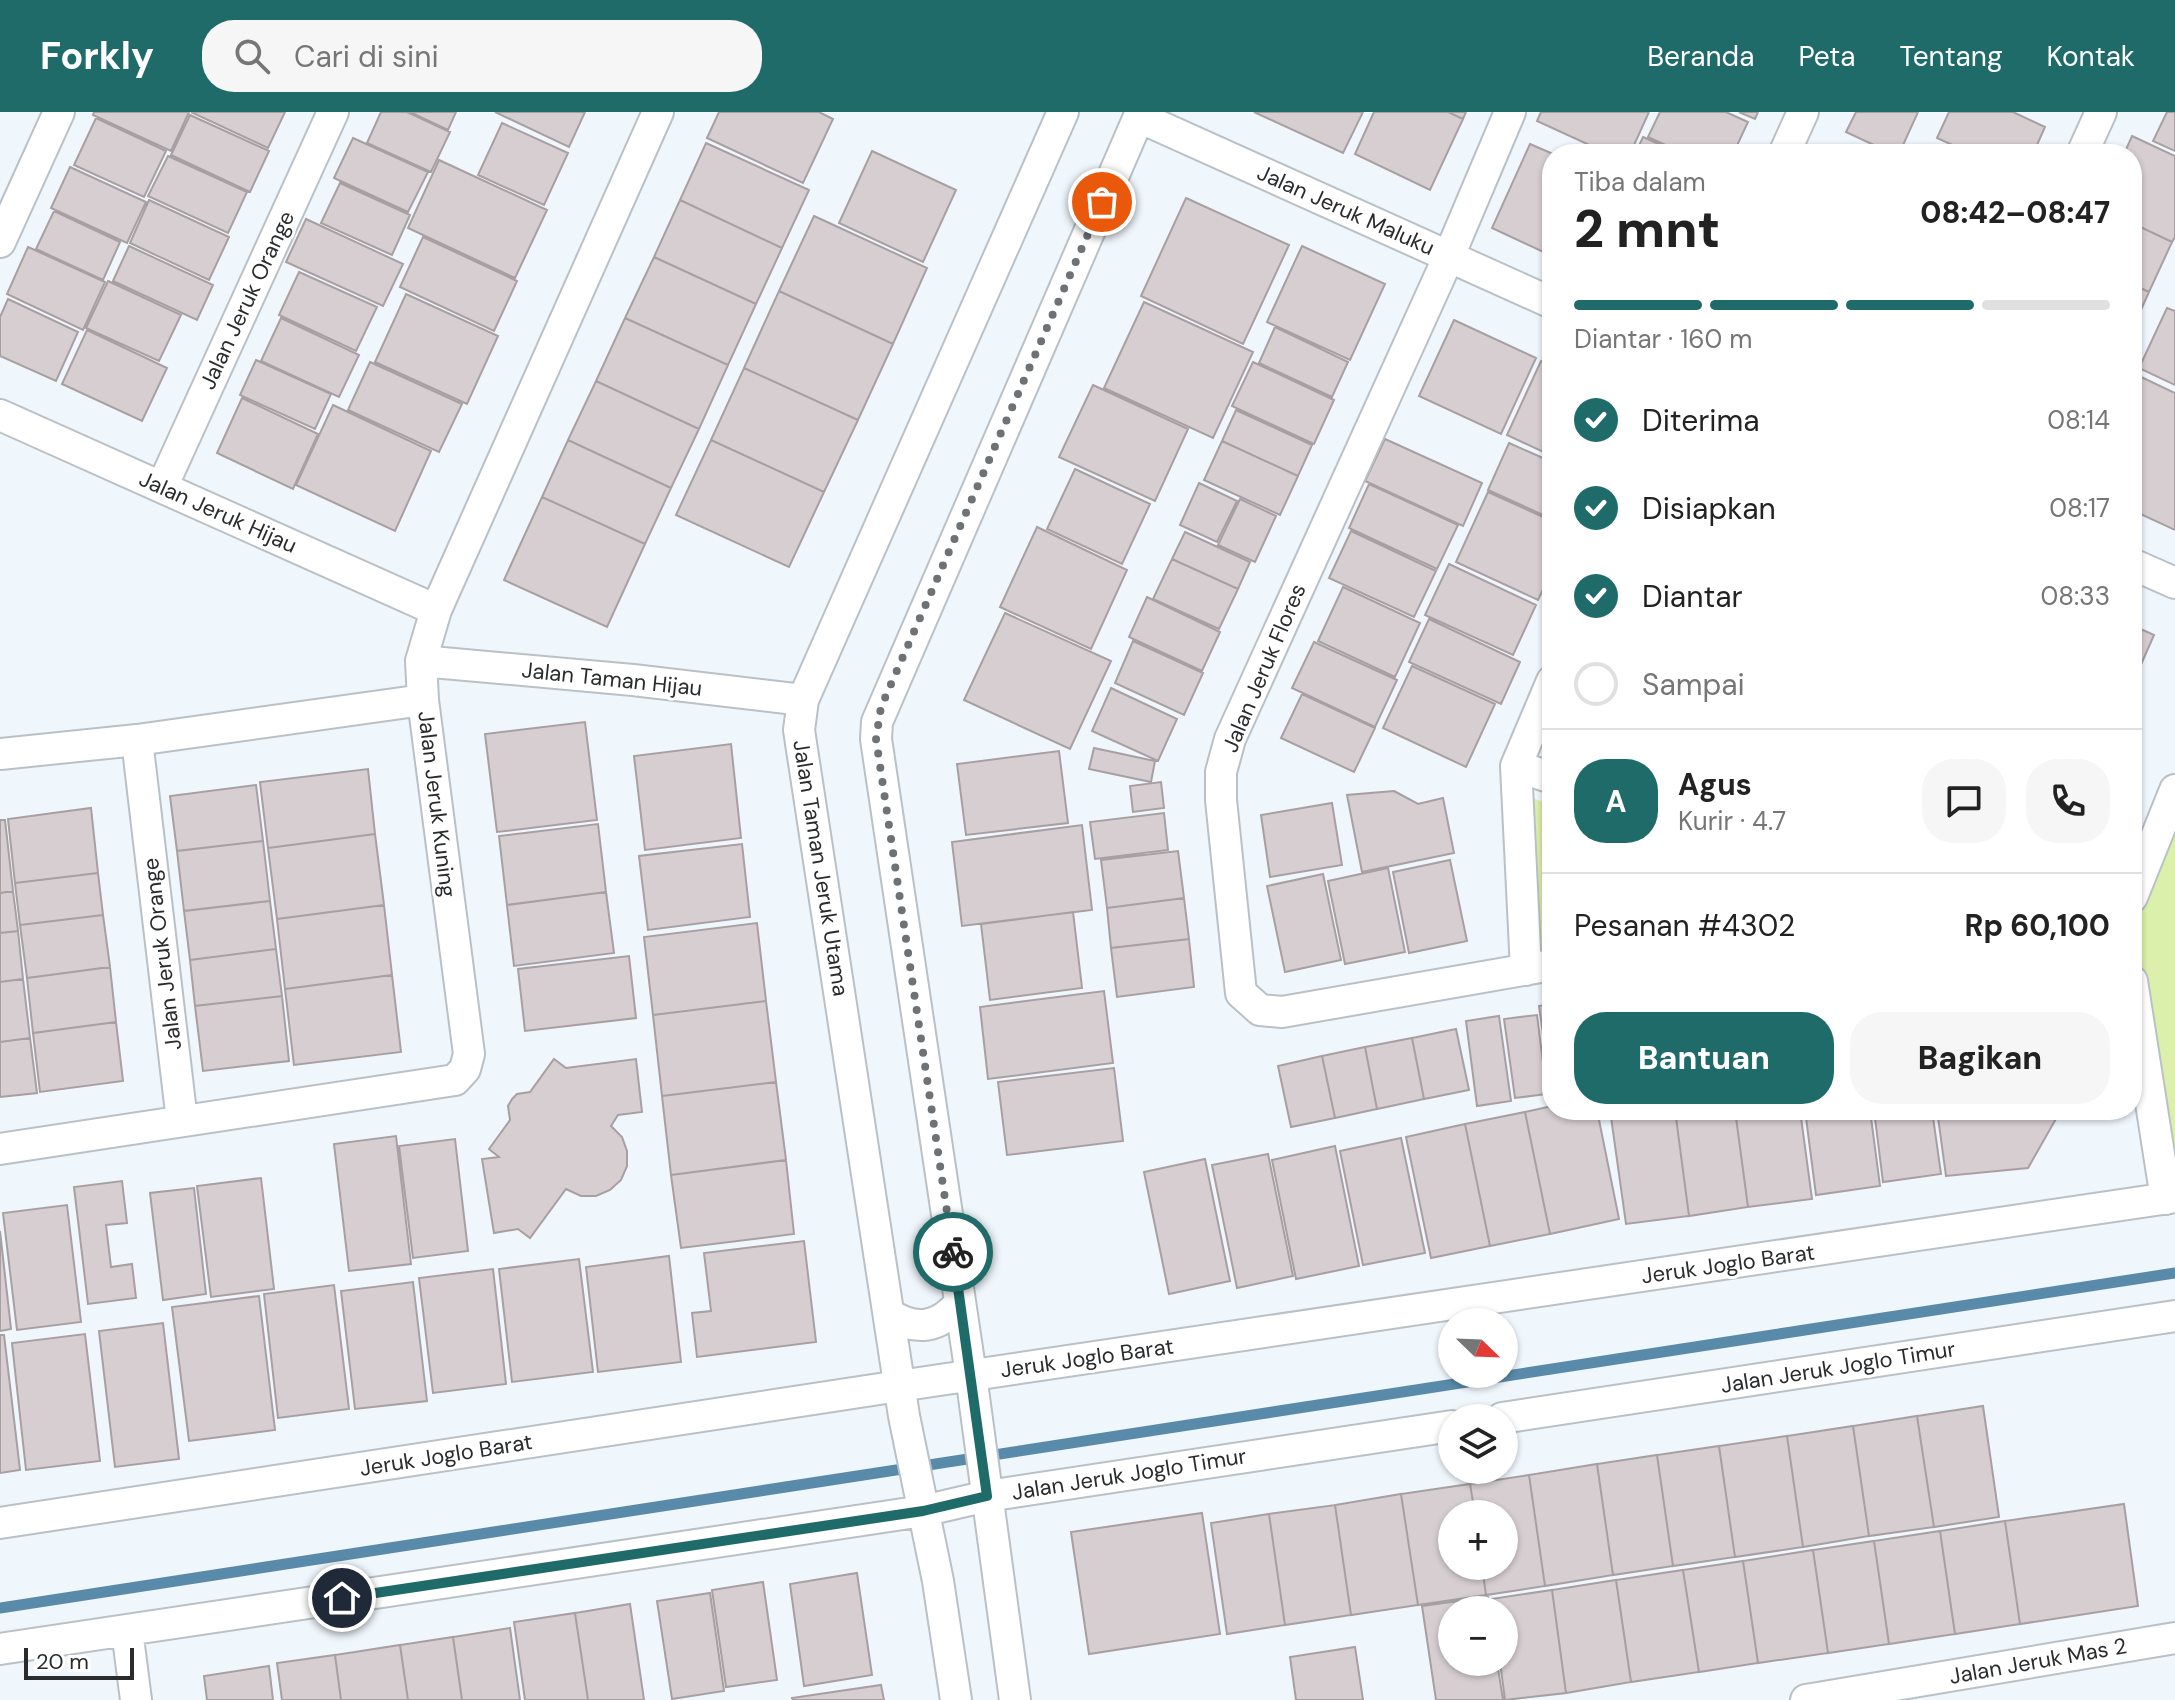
<!DOCTYPE html>
<html lang="id">
<head>
<meta charset="utf-8">
<style>
  :root { --surface:#fff; --page:#f6f6f6; --text:#222; --muted:#767676; --line:#e0e0e0; --accent:#1f6b69 }
  body { margin:0; font-family:"DM Sans",sans-serif; background:var(--page); color:var(--text); height:100vh; display:flex; flex-direction:column; font-size:30px; white-space:nowrap }
  * { box-sizing:border-box; margin:0 }
  p { font-size:26px; color:var(--muted) }
  .icon { flex:none; width:44px; height:44px; fill:none; stroke:currentColor; stroke-width:2; stroke-linecap:round; stroke-linejoin:round }
  .map { position:relative; flex:1; overflow:hidden }
  .drawer { position:absolute; left:1542px; top:32px; width:600px; height:976px; display:flex; flex-direction:column; background:var(--surface); border-radius:32px; box-shadow:0 2px 6px #0004 }
  .drawer>* { flex:none }
  .needle { width:52px; rotate:113deg }
  .fabs { position:absolute; left:1438px; top:1196px; display:grid; gap:16px }
  .fabs a { display:grid; place-items:center; width:80px; height:80px; border-radius:50%; background:var(--surface); box-shadow:0 2px 6px #0004; font-size:40px }
  .scale { position:absolute; left:24px; bottom:20px; width:110px; box-sizing:border-box; padding-left:8px; border:4px solid #292b2d; border-top:0; font-size:22px; line-height:28px; white-space:nowrap; color:#292b2d; -webkit-text-stroke:6px #fff; paint-order:stroke }
  .pin { position:absolute; display:grid; place-items:center; width:68px; height:68px; color:#fff; margin:-34px; border:4px solid #fff; border-radius:50%; box-shadow:0 2px 8px #0007 }
  .courier { position:absolute; display:grid; place-items:center; width:80px; height:80px; margin:-40px; border:6px solid #1f6b69; border-radius:50%; background:#fff; color:#222; box-shadow:0 2px 10px #0007 }
  .head em { font-style:normal; font-weight:800 }
  .head div { display:flex; flex-direction:column-reverse }
  .head { display:flex; align-items:center; justify-content:space-between; height:136px; padding:0 32px }
  h1 { font-size:52px; font-weight:800; line-height:60px }
  .bar { display:grid; grid-template-columns:repeat(4,1fr); gap:12px 8px; align-content:center; height:96px; padding:0 32px }
  .bar i { height:10px; border-radius:6px; background:var(--line) }
  .bar .on { background:var(--accent) }
  .bar p { grid-column:span 4 }
  .line { display:flex; align-items:center; gap:20px; padding:0 32px; border-top:2px solid var(--line) }
  .line div { flex:1 }
  .round { display:grid; place-items:center; flex:none; width:84px; height:84px; border-radius:32px; background:var(--page) }
  ol { padding:0 32px; list-style:none }
  li { display:flex; align-items:center; gap:24px; height:88px }
  li p { margin-inline-start:auto }
  li .icon { padding:8px; border-radius:50%; background:var(--accent); color:#fff; stroke-width:4 }
  li:last-child { color:var(--muted) }
  li i { width:44px; height:44px; border:4px solid var(--line); border-radius:50% }
  .primary-button { display:flex; gap:16px; margin-top:auto; padding:16px 32px }
  .primary-button a { flex:1; height:92px; border-radius:32px; background:var(--accent); color:#fff; font-size:32px; font-weight:800; line-height:92px; text-align:center }
  .primary-button a+a { background:var(--page); color:var(--text) }
  header { display:flex; align-items:center; gap:48px; box-sizing:border-box; height:112px; padding:0 40px; background:var(--accent); color:#fff }
  header strong { font-size:38px }
  nav { display:flex; gap:44px; margin-inline-start:auto; font-size:28px }
  .search { width:560px; height:72px; background:var(--page); display:flex; align-items:center; gap:20px; box-sizing:border-box; padding:0 28px; border-radius:32px; color:var(--muted); font-size:30px }
  .map>svg:first-child { display:block }
  .green { fill:#dbf0ab }
  .lines { fill:none; stroke-linecap:round; stroke-linejoin:round }
  .stream { stroke:#598aa9; stroke-width:11 }
  .building { fill:#d7ced2; stroke:#a79fa2; stroke-width:2 }
  .street-casing { stroke:#bac1c6; stroke-width:34 }
  .street { stroke:#fff; stroke-width:30 }
  .done { stroke:#6e7275; stroke-width:8; stroke-dasharray:0 14.4 }
  .route { stroke:#1f6b69; stroke-width:10 }
  .labels { text-anchor:middle; dominant-baseline:central; stroke-width:6; stroke-linejoin:round; paint-order:stroke }
  .street-label { font-size:22px; fill:#292b2d; stroke:#fff }
</style>
</head>
<body>
<header>
<strong>Forkly</strong>
<div class="search"><svg class="icon" aria-label="search" viewBox="0 0 24 24"><circle cx="10" cy="10" r="6"/><path d="M15 15l6 6"/></svg>Cari di sini</div>
<nav><a>Beranda</a><a>Peta</a><a>Tentang</a><a>Kontak</a></nav>
</header>
<div class="map">
<svg width="2175" height="1588" viewBox="0 0 2175 1588">
  <rect width="100%" height="100%" fill="#eff6fc"/>
  <!-- green -->
  <path class="green" d="M1523,683L1552,693V828L1540,831Z
    M2175,692V1049L2132,885V792Z"/>
  <g class="lines">
    <!-- stream -->
    <path class="stream" d="M0,1496L2175,1161"/>
  </g>
  <!-- building -->
  <path class="building" d="M94,0H189L171,39L93,3Z
    M191,0H285L268,36Z
    M381,0H407L450,20L431,60L367,31Z
    M410,0H456L448,18Z
    M495,0H585L569,35Z
    M719,0H819L833,7L803,71L707,26Z
    M1254,0H1363L1343,41Z
    M1374,0H1448L1463,7L1430,78L1355,42Z
    M1448,0H1466L1463,7Z
    M1541,0H1649L1630,42H1609L1537,9Z
    M1660,0H1726L1748,10L1733,42H1685L1648,25Z
    M1739,0H1758L1755,7Z
    M1856,0H1918L1899,42H1893L1846,20Z
    M1949,0H2013L2045,15L2033,42H1972L1937,26Z
    M2167,0H2175V39L2153,29Z
    M190,3L269,39L250,80L171,43Z
    M96,6L166,39L144,85L74,53Z
    M502,11L568,41L544,93L478,63Z
    M2132,24L2175,44V125L2172,130L2132,111V42H2124Z
    M1643,25L1681,42H1635Z
    M353,26L428,60L408,100L334,66Z
    M706,31L809,78L782,136L680,88Z
    M1530,32L1553,42L1552,144L1492,116Z
    M1948,34L1966,42H1945Z
    M872,39L956,78L923,150L839,111Z
    M168,44L247,80L228,121L148,84Z
    M439,48L547,98L515,166L408,116Z
    M70,55L146,90L127,131L51,96Z
    M340,71L410,103L392,143L321,111Z
    M1186,86L1289,133L1243,232L1141,184Z
    M149,88L229,125L209,168L130,131Z
    M680,88L782,136L756,192L654,145Z
    M54,99L120,130L103,168L36,137Z
    M814,104L927,156L893,232L779,179Z
    M306,107L403,152L383,194L286,150Z
    M2132,111L2172,130L2149,180L2132,172Z
    M423,125L517,169L494,219L400,175Z
    M129,134L213,173L197,208L113,169Z
    M1302,134L1385,172L1350,248L1267,210Z
    M28,135L105,170L83,218L7,182Z
    M654,145L756,192L728,253L625,206Z
    M299,160L377,195L356,239L279,203Z
    M108,169L181,203L159,249L86,216Z
    M2132,172L2149,180L2135,211L2132,210Z
    M779,179L893,232L858,308L744,256Z
    M406,182L498,224L467,292L375,250Z
    M8,187L78,220L56,269L0,244V205Z
    M1144,190L1253,240L1213,326L1104,276Z
    M2167,196L2175,199V273L2139,256Z
    M281,206L359,243L339,285L261,249Z
    M625,206L728,253L699,317L596,269Z
    M1454,208L1536,246L1501,322L1419,284Z
    M1275,215L1348,250L1332,285L1259,251Z
    M87,218L167,256L142,309L62,272Z
    M256,248L331,282L315,317L240,283Z
    M1541,249L1552,254V344L1507,323Z
    M370,250L462,292L439,340L348,298Z
    M1253,250L1334,288L1314,332L1232,294Z
    M744,256L858,308L824,380L711,328Z
    M2139,264L2175,281V418L2132,398V280Z
    M596,269L699,317L671,376L568,328Z
    M1093,273L1188,317L1155,389L1059,345Z
    M242,286L318,322L293,377L217,341Z
    M333,293L431,339L395,419L296,373Z
    M1236,298L1312,333L1298,364L1222,329Z
    M1385,327L1482,371L1463,414L1365,369Z
    M568,328L671,376L645,432L542,385Z
    M711,328L824,380L789,455L676,403Z
    M1222,329L1298,364L1280,403L1204,368Z
    M1509,331L1552,350V407L1488,378Z
    M1075,357L1150,392L1122,452L1047,417Z
    M1199,371L1237,389L1217,430L1180,413Z
    M1369,372L1458,413L1437,457L1349,416Z
    M1488,380L1552,409V459L1538,488L1456,450Z
    M542,385L645,432L607,515L504,468Z
    M1240,387L1276,404L1255,450L1218,433Z
    M1037,415L1127,458L1091,537L1000,495Z
    M1351,419L1436,459L1414,505L1329,466Z
    M1185,420L1250,450L1238,477L1172,447Z
    M1172,447L1238,477L1219,517L1153,487Z
    M1449,452L1536,493L1513,543L1425,503Z
    M1343,475L1420,511L1395,565L1318,529Z
    M1147,485L1220,520L1202,559L1129,525Z
    M1005,501L1111,549L1070,637L964,588Z
    M1429,507L1520,550L1501,592L1409,550Z
    M2132,513L2154,523L2132,573Z
    M1133,529L1203,561L1184,603L1115,571Z
    M1314,530L1397,568L1375,615L1292,576Z
    M1412,554L1495,592L1466,655L1383,616Z
    M1111,576L1177,607L1158,649L1092,619Z
    M1302,582L1375,616L1354,660L1281,626Z
    M585,610L597,708L497,720L485,622Z
    M731,632L741,726L645,738L634,644Z
    M1094,636L1155,649L1151,670L1089,657Z
    M1059,639L1068,711L966,723L957,652Z
    M368,657L375,722L268,736L260,670Z
    M1161,670L1164,696L1133,700L1130,674Z
    M256,673L263,729L177,739L170,684Z
    M1394,679L1418,692L1443,686L1454,741L1362,760L1347,683Z
    M1332,691L1342,753L1270,765L1261,703Z
    M91,696L98,761L15,771L8,707Z
    M1164,701L1168,738L1095,747L1090,710Z
    M0,708H5L13,779L0,781Z
    M598,712L606,780L507,793L499,724Z
    M1082,713L1092,798L962,814L952,730Z
    M375,722L384,793L277,807L268,736Z
    M263,729L270,789L184,799L177,739Z
    M742,732L750,805L648,818L639,744Z
    M1178,739L1184,786L1107,796L1101,748Z
    M1450,748L1467,829L1409,841L1393,760Z
    M1388,756L1405,840L1345,852L1328,769Z
    M98,761L103,803L20,813L15,771Z
    M1323,762L1341,848L1285,860L1267,774Z
    M13,779L18,819L0,821V781Z
    M606,780L614,841L514,854L507,793Z
    M1184,786L1189,827L1111,836L1107,796Z
    M270,789L276,837L190,848L184,799Z
    M384,793L392,863L285,877L277,807Z
    M1073,800L1082,876L990,888L981,812Z
    M103,803L110,855L27,866L20,813Z
    M757,811L766,889L653,903L644,825Z
    M18,819L23,867L0,870V821Z
    M1189,827L1194,875L1117,885L1111,836Z
    M276,837L282,884L195,894L190,848Z
    M629,844L636,906L525,919L518,857Z
    M110,855L116,910L33,921L27,866Z
    M392,863L401,940L294,953L285,877Z
    M23,867L30,926L0,930V870Z
    M1104,879L1113,951L988,967L980,895Z
    M282,884L289,949L203,959L195,894Z
    M766,889L776,970L662,984L653,903Z
    M1552,892V979H1551L1539,894Z
    M1537,903L1547,982L1515,986L1504,907Z
    M1499,904L1511,989L1477,994L1466,909Z
    M116,910L123,969L40,980L33,921Z
    M1456,917L1469,978L1424,987L1412,926Z
    M30,926L37,981L0,985V930Z
    M1412,926L1424,987L1377,997L1365,935Z
    M1365,935L1377,997L1335,1006L1322,944Z
    M1322,944L1335,1006L1291,1015L1278,954Z
    M554,947L566,956L636,947L642,1000L618,1003L611,1014L622,1025L627,1039V1054L621,1068L610,1078L596,1084H581L566,1077L530,1126L518,1117L494,1121L482,1047L499,1045L489,1037L510,1008L508,994L512,987L517,982L530,980Z
    M1114,956L1123,1029L1007,1043L998,970Z
    M776,970L786,1048L671,1063L662,984Z
    M1552,994V998H1597L1619,1107L1550,1122L1525,1000Z
    M1610,998H1675L1689,1104L1626,1112Z
    M1675,998H1735L1748,1095L1689,1104Z
    M1735,998H1800L1812,1087L1748,1095Z
    M1805,998H1870L1880,1074L1816,1083Z
    M1874,998H1932L1941,1062L1883,1070Z
    M1937,998H2061L2028,1056L1946,1064Z
    M1525,1000L1550,1122L1490,1134L1465,1012Z
    M1465,1012L1490,1134L1431,1146L1406,1025Z
    M396,1024L411,1152L349,1159L334,1032Z
    M1401,1026L1425,1141L1363,1153L1340,1039Z
    M455,1027L468,1139L413,1146L399,1034Z
    M1335,1034L1359,1154L1296,1167L1272,1048Z
    M1268,1042L1293,1164L1237,1176L1212,1053Z
    M1205,1047L1230,1169L1169,1182L1144,1060Z
    M786,1048L794,1122L681,1136L671,1063Z
    M261,1066L274,1177L211,1185L197,1074Z
    M122,1069L127,1111L106,1113L111,1155L132,1152L136,1186L88,1192L74,1075Z
    M194,1076L206,1182L163,1188L150,1081Z
    M67,1093L81,1210L17,1218L3,1101Z
    M0,1119L11,1217L0,1219Z
    M804,1129L816,1230L697,1245L692,1201L711,1199L704,1141Z
    M669,1144L681,1250L598,1260L586,1155Z
    M579,1147L593,1260L512,1270L499,1157Z
    M493,1157L506,1272L433,1281L419,1166Z
    M413,1170L427,1289L355,1297L341,1179Z
    M334,1173L349,1297L278,1306L264,1182Z
    M259,1184L275,1318L189,1329L172,1195Z
    M163,1211L179,1347L115,1355L99,1219Z
    M85,1222L100,1349L26,1358L12,1231Z
    M0,1223H4L20,1358L0,1361Z
    M1983,1294L1999,1405L1934,1415L1917,1304Z
    M1917,1304L1934,1415L1869,1424L1853,1314Z
    M1853,1314L1869,1424L1803,1435L1787,1324Z
    M1787,1324L1803,1435L1735,1445L1719,1334Z
    M1719,1334L1735,1445L1673,1454L1657,1343Z
    M1657,1343L1673,1454L1613,1463L1597,1352Z
    M1597,1352L1613,1463L1545,1474L1529,1363Z
    M1529,1363L1545,1474L1486,1483L1482,1454H1504V1402H1475L1470,1372Z
    M1470,1372L1475,1402H1452V1454H1482L1486,1483L1418,1493L1401,1382Z
    M1401,1382L1418,1493L1351,1503L1335,1393Z
    M2124,1392L2138,1494L2020,1512L2005,1409Z
    M1335,1393L1351,1503L1285,1513L1269,1402Z
    M1202,1401L1220,1522L1089,1542L1071,1420Z
    M1269,1402L1285,1513L1227,1522L1211,1411Z
    M2005,1409L2020,1512L1955,1522L1940,1419Z
    M1940,1419L1955,1522L1889,1532L1874,1429Z
    M1874,1429L1889,1532L1828,1541L1813,1438Z
    M1813,1438L1828,1541L1758,1551L1743,1449Z
    M1743,1449L1758,1551L1699,1560L1683,1458Z
    M1683,1458L1699,1560L1631,1570L1616,1468Z
    M857,1461L872,1563L804,1574L790,1472Z
    M1616,1468L1631,1570L1566,1581L1552,1478Z
    M763,1470L777,1568L726,1575L712,1478Z
    M1552,1478L1566,1581L1505,1588L1500,1550H1504V1498H1492L1491,1487Z
    M710,1481L724,1579L672,1587L657,1489Z
    M1488,1485L1490,1498H1452V1550H1497L1503,1588H1436L1422,1494Z
    M630,1492L644,1588H588L575,1501Z
    M575,1501L588,1588H525L514,1510Z
    M510,1516L520,1588H462L453,1525Z
    M453,1525L462,1588H408L400,1533Z
    M400,1533L408,1588H341L335,1543Z
    M1355,1535L1363,1588H1296L1290,1545Z
    M335,1543L341,1588H282L277,1551Z
    M269,1554L273,1588H207L204,1564Z
    M881,1573L884,1588H793L792,1586Z"/>
  <g class="lines">
    <defs>
      <path id="street" d="M1510,0L1449,144L1230,627L1221,660V688L1241,881L1260,898L1282,900L1552,853
        M1139,5L1552,191
        M1784,42L1803,0
        M2082,42L2101,0
        M0,130L59,0
        M0,303L436,498
        M162,375L333,0
        M2132,452L2175,471
        M421,549L633,568L803,588
        M137,628L182,1009
        M0,642L137,628L423,588
        M1516,654L1552,666
        M2132,785L2175,678
        M1526,858L1516,654L1552,569
        M2132,869L2166,1087
        M0,1037L455,968L465,957L469,942L423,588L421,549L436,498L658,0
        M889,1202C916,1220 939,1216 960,1191
        M1502,1306L2175,1204
        M0,1411L899,1274L2175,1085
        M127,1518L136,1588
        M0,1537L923,1399L987,1384L1452,1314
        M956,1588L938,1469L904,1304L799,618L803,588L1063,0
        M1015,1588L971,1263L876,627L877,610L1141,0
        M1806,1588L2175,1526"/>
    </defs>
    <!-- street casing -->
    <use href="#street" class="street-casing"/>
    <!-- street -->
    <use href="#street" class="street"/>
  </g>
  <g class="lines">
    <!-- done -->
    <path class="done" d="M953,1140L876,627L881,595L1102,90"/>
    <!-- route -->
    <path class="route" d="M342,1486L923,1399L987,1384L953,1140"/>
  </g>
  <g class="labels">
    <!-- street labels -->
    <g class="street-label">
      <text transform="translate(1346 98) rotate(24)">Jalan Jeruk Maluku</text>
      <text transform="translate(247 188) rotate(-65)">Jalan Jeruk Orange</text>
      <text transform="translate(218 400) rotate(24)">Jalan Jeruk Hijau</text>
      <text transform="translate(1264 556) rotate(-67)">Jalan Jeruk Flores</text>
      <text transform="translate(612 567) rotate(6)">Jalan Taman Hijau</text>
      <text transform="translate(437 692) rotate(83)">Jalan Jeruk Kuning</text>
      <text transform="translate(821 756) rotate(81)">Jalan Taman Jeruk Utama</text>
      <text transform="translate(162 842) rotate(-97)">Jalan Jeruk Orange</text>
      <text transform="translate(1728 1152) rotate(-8)">Jeruk Joglo Barat</text>
      <text transform="translate(1087 1246) rotate(-8)">Jeruk Joglo Barat</text>
      <text transform="translate(1838 1255) rotate(-9)">Jalan Jeruk Joglo Timur</text>
      <text transform="translate(446 1343) rotate(-9)">Jeruk Joglo Barat</text>
      <text transform="translate(1129 1362) rotate(-9)">Jalan Jeruk Joglo Timur</text>
      <text transform="translate(2038 1549) rotate(-10)">Jalan Jeruk Mas 2</text>
    </g>
  </g>
</svg>
<div class="fabs">
<a><svg class="needle" viewBox="-14 -14 28 28"><path d="M0-13l5 13h-10z" fill="#e53935"/><path d="M0 13l5-13h-10z" fill="#767676"/></svg></a>
<a><svg class="icon" aria-label="layers" viewBox="0 0 24 24"><path d="M12 4l9 5-9 5-9-5zM3 14l9 5 9-5"/></svg></a>
<a>+</a>
<a>−</a>
</div>
<div class="scale">20 m</div>
<div class="pin" style="left:1102px;top:90px;background:#ea580c"><svg class="icon" aria-label="bag" viewBox="0 0 24 24"><path d="M5 8h14l-1 12H6zM9 8a3 3 0 0 1 6 0"/></svg></div>
<div class="pin" style="left:342px;top:1486px;background:#1f2937"><svg class="icon" aria-label="home" viewBox="0 0 24 24"><path d="M3 11l9-7 9 7M6 9v11h12V9"/></svg></div>
<div class="courier" style="left:953px;top:1140px"><svg class="icon" aria-label="bike" viewBox="0 0 24 24"><circle cx="6" cy="16" r="4"/><circle cx="18" cy="16" r="4"/><path d="M6 16l4-8h5l3 8M10 8l3 8H6M13 5h3"/></svg></div>
<section class="drawer">
<div class="head"><div><h1>2 mnt</h1><p>Tiba dalam</p></div><em>08:42–08:47</em></div>
<div class="bar"><i class="on"></i><i class="on"></i><i class="on"></i><i></i><p>Diantar · 160 m</p></div>
<ol>
<li><svg class="icon" aria-label="check" viewBox="0 0 24 24"><path d="M5 12l5 5 9-10"/></svg>Diterima<p>08:14</p></li>
<li><svg class="icon" aria-label="check" viewBox="0 0 24 24"><path d="M5 12l5 5 9-10"/></svg>Disiapkan<p>08:17</p></li>
<li><svg class="icon" aria-label="check" viewBox="0 0 24 24"><path d="M5 12l5 5 9-10"/></svg>Diantar<p>08:33</p></li>
<li><i></i>Sampai</li>
</ol>
<div class="line" style="height:144px"><b class="round" style="background:var(--accent);color:#fff">A</b><div><b>Agus</b><p>Kurir · 4.7</p></div><a class="round"><svg class="icon" aria-label="chat" viewBox="0 0 24 24"><path d="M4 5h16v11H9l-5 4z"/></svg></a><a class="round"><svg class="icon" aria-label="phone" viewBox="0 0 24 24"><path d="M5 4h4l2 5-3 2q2 4 5 5l2-3 5 2v4C11 20 4 13 5 4z"/></svg></a></div>
<div class="line" style="height:104px"><div>Pesanan #4302</div><b>Rp 60,100</b></div>
<div class="primary-button"><a>Bantuan</a><a>Bagikan</a></div>
</section>
</div>
</body>
</html>
